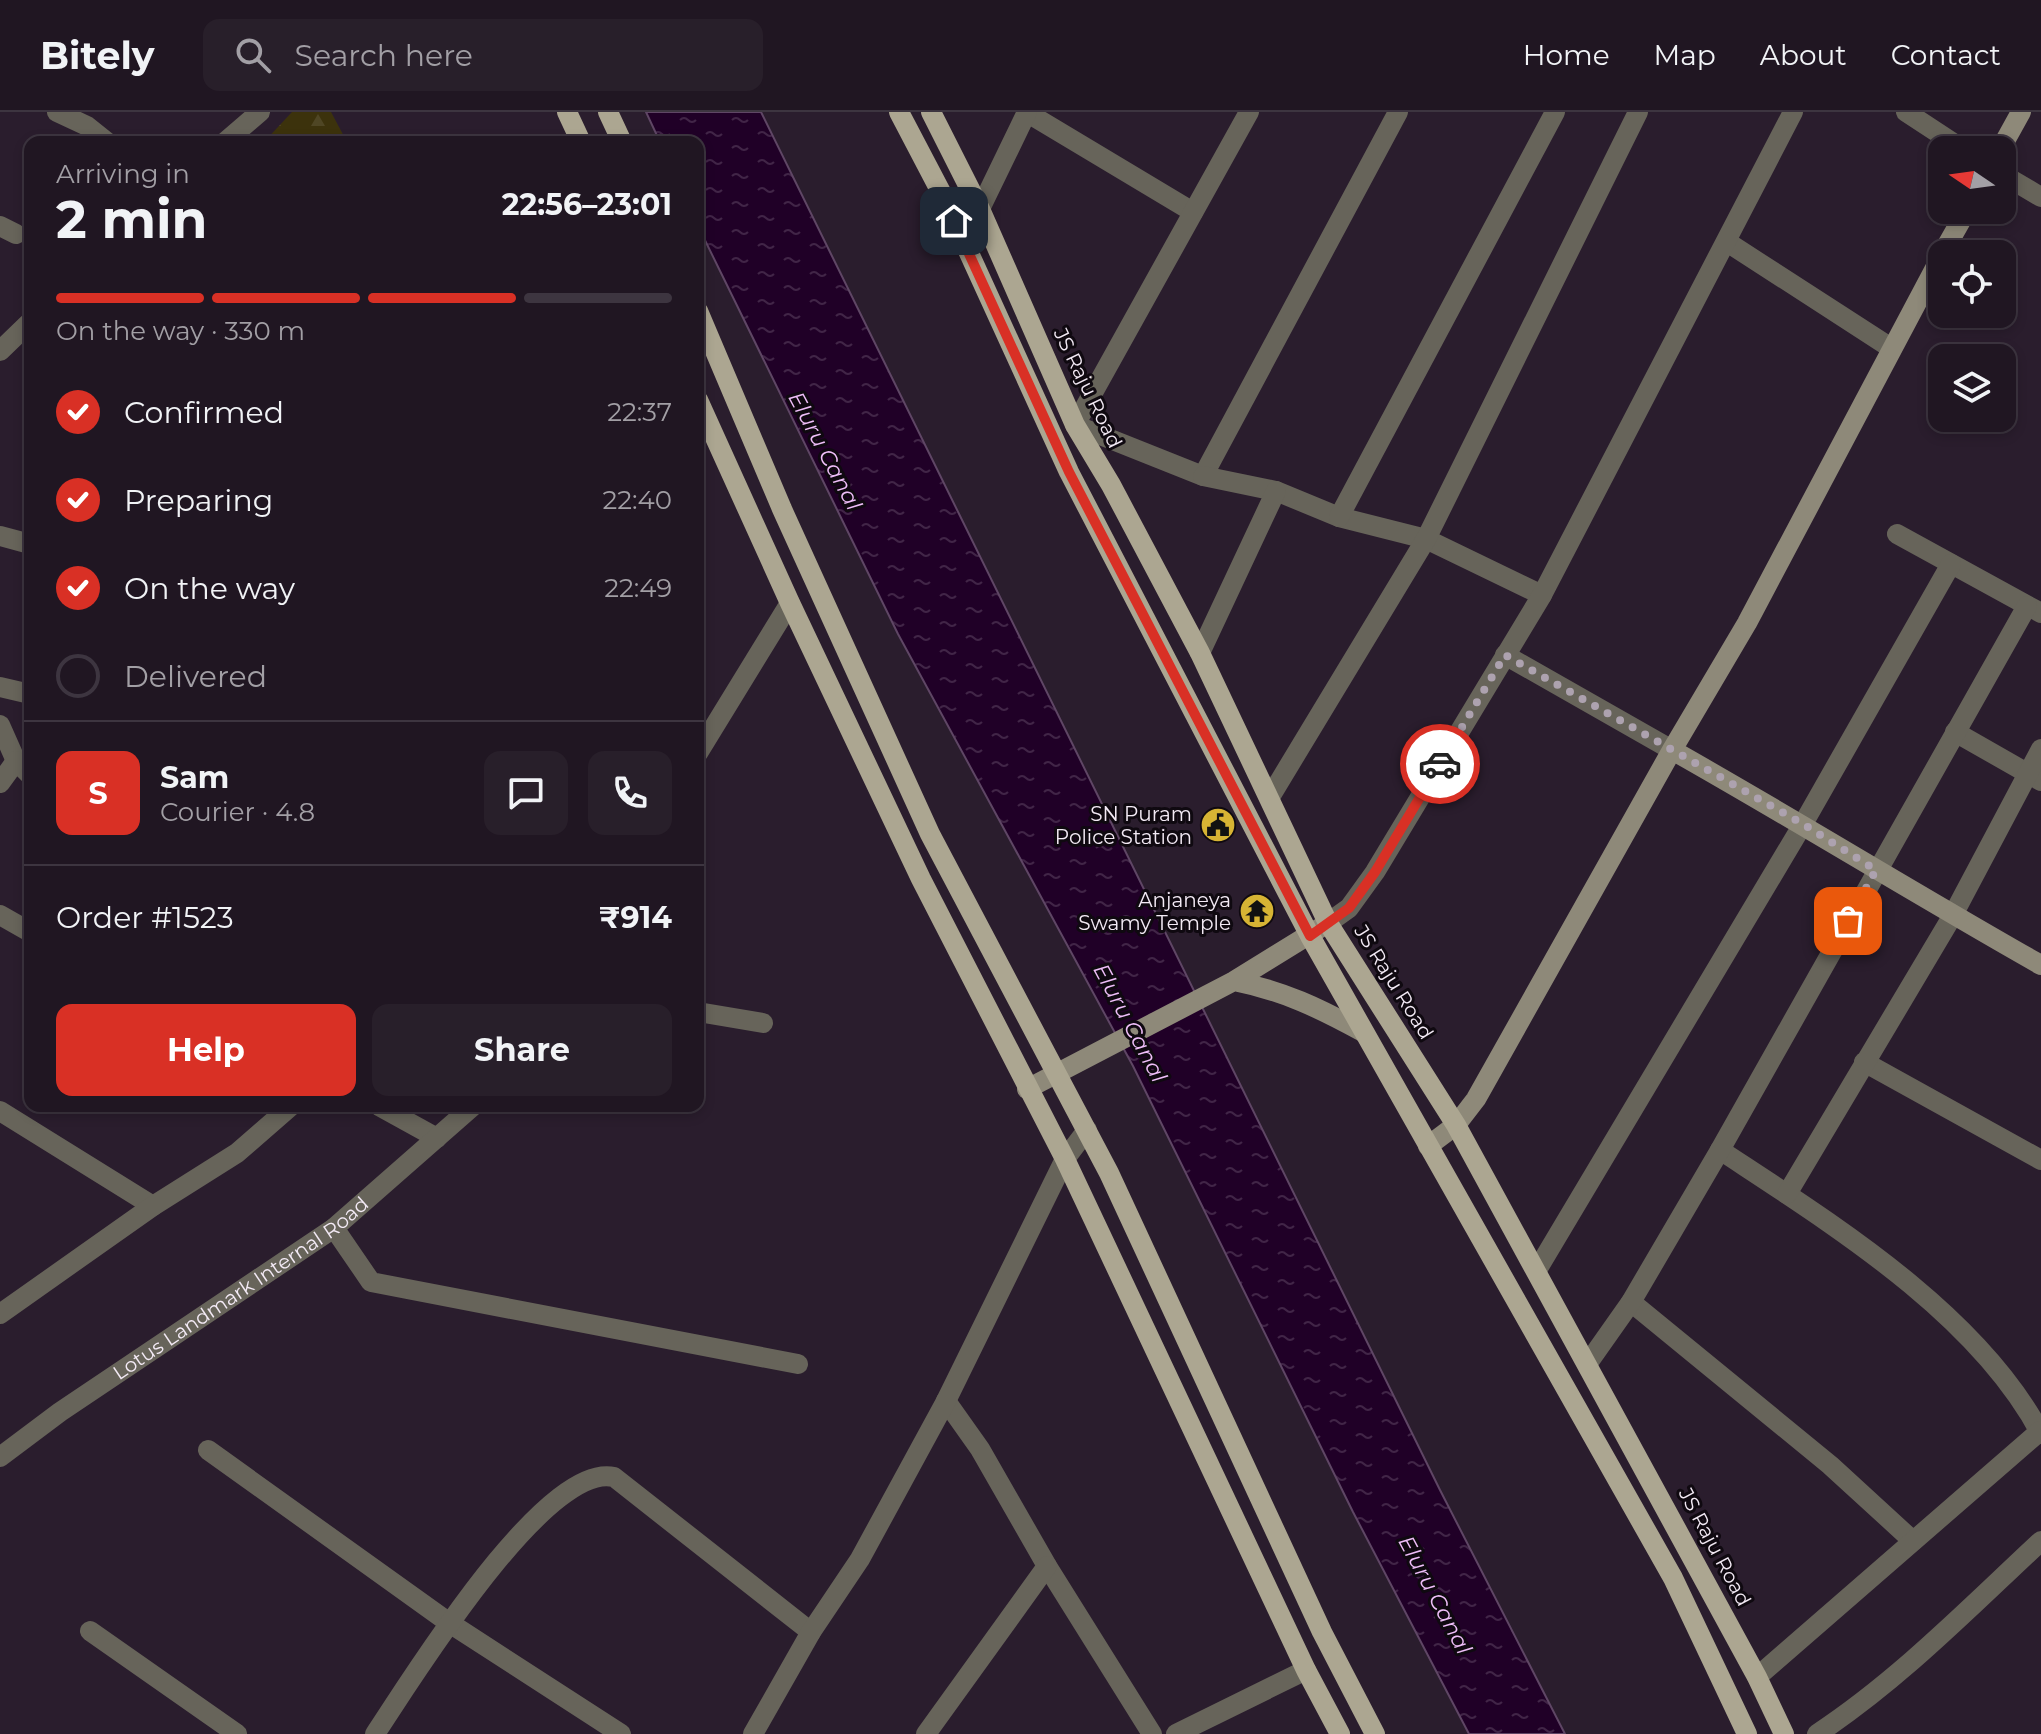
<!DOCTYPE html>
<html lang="en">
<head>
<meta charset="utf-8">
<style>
  :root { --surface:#201622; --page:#281f2a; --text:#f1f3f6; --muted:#a29fa5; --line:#3d3540; --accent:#d93025 }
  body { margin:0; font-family:Montserrat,sans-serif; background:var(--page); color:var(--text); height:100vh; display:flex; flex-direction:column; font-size:30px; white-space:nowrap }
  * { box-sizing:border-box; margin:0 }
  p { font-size:26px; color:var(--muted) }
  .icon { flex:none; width:44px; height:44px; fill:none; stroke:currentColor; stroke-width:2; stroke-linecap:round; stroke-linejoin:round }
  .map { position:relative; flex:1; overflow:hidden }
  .panel { position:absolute; left:24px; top:24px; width:680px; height:976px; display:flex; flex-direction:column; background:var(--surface); border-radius:16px; box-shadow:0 4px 12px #0003,0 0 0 2px var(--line) }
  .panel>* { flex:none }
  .needle { width:52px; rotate:283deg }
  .tools { position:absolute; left:1928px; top:24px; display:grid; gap:16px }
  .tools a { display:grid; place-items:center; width:88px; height:88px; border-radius:16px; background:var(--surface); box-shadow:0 4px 12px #0003,0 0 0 2px var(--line); font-size:40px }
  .pin { position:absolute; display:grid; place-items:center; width:68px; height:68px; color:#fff; margin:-34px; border-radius:16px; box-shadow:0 4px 12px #0006 }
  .courier { position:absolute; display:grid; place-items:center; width:80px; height:80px; margin:-40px; border:6px solid #d93025; border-radius:50%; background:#fff; color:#222; box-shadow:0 2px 10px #0007 }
  .head em { font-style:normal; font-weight:700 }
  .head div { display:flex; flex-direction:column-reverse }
  .head { display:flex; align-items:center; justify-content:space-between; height:136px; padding:0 32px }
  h1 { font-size:52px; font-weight:700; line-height:60px }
  .bar { display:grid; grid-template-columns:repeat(4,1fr); gap:12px 8px; align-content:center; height:96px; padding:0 32px }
  .bar i { height:10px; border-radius:6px; background:var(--line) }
  .bar .current { background:var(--accent) }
  .bar p { grid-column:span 4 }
  .line { display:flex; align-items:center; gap:20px; padding:0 32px; border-top:2px solid var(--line) }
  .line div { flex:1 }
  .round { display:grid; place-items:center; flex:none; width:84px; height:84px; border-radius:16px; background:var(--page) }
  ol { padding:0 32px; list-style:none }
  li { display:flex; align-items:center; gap:24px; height:88px }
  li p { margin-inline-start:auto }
  li .icon { padding:8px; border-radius:50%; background:var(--accent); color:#fff; stroke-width:4 }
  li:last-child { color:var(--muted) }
  li i { width:44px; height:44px; border:4px solid var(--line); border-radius:50% }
  .primary-button { display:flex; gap:16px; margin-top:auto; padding:16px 32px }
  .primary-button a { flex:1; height:92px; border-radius:16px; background:var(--accent); color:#fff; font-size:32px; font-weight:700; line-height:92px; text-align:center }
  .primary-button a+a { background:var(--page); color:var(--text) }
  header { display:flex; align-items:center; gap:48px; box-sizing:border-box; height:112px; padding:0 40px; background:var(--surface); border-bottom:2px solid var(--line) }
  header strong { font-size:38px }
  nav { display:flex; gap:44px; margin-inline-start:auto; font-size:28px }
  .search { width:560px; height:72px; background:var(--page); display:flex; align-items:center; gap:20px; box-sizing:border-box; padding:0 28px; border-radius:16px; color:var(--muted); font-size:30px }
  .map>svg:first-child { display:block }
  .forest { fill:url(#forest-firs) }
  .water { fill:url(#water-ripples); stroke:#5f4665; stroke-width:2 }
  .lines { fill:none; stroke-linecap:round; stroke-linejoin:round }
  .street { stroke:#67645a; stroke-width:20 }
  .secondary { stroke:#8e8979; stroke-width:20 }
  .primary { stroke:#aca691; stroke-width:20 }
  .done { stroke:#ada2af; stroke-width:8; stroke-dasharray:0 14.4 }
  .route { stroke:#d93025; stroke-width:10 }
  .labels { text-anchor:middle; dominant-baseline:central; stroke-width:6; stroke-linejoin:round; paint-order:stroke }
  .street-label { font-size:20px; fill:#f3eaf5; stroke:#0f0910 }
  .poi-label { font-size:20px; fill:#f3eaf5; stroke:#0f0910; text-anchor:end }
  .water-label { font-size:22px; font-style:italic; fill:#efbef9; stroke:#0f0910 }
</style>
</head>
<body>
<header>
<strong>Bitely</strong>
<div class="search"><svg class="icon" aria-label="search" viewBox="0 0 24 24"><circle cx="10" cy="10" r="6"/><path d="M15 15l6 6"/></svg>Search here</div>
<nav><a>Home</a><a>Map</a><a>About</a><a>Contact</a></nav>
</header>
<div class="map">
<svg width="2041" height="1622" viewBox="0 0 2041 1622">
  <defs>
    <pattern id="forest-firs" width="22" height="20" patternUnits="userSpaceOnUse" patternTransform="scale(2)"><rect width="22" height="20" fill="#3c320c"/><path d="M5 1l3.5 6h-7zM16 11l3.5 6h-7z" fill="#4f4624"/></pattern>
    <pattern id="water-ripples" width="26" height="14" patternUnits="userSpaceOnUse" patternTransform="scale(2)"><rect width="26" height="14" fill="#200027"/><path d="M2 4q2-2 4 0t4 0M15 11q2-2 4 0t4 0" fill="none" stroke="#412547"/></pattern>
  </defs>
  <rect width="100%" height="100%" fill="#2a1d2d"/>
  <!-- forest -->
  <path class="forest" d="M292,0H331L347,30H264Z"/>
  <!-- water -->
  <path class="water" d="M646,0H761L1440,1378L1565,1622H1469L1353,1400L1133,954L898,522L698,114V30H660Z"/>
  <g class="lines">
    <!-- street -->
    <g class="street">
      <path d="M57,0L87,14L107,30"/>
      <path d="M1026,0L1193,100"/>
      <path d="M1249,0L1075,313L1203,364L1398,0"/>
      <path d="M1906,0L1964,38"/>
      <path d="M225,30L260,0"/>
      <path d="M2002,62L2041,85"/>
      <path d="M980,97L1027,0"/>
      <path d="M0,114L16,122"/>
      <path d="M1727,130L1891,236"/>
      <path d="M0,239L30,210"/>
      <path d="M1203,364L1276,379L1339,405L1426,427L1542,483"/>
      <path d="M1339,405L1555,0"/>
      <path d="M1897,422L2041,501"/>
      <path d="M0,424L30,432"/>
      <path d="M1200,541L1276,379"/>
      <path d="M1505,543L1672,638"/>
      <path d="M0,575L30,582"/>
      <path d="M0,613L16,649L30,663"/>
      <path d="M1955,620L2041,669"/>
      <path d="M698,641L790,491"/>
      <path d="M0,671L16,649"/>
      <path d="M1270,685L1426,427L1638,0"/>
      <path d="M0,803L30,820"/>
      <path d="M1328,811L1349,796L1375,760L1542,483L1793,0"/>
      <path d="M698,900L763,911"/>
      <path d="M1864,950L2041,1048"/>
      <path d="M379,994L437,1026"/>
      <path d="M0,999L153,1094"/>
      <path d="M1720,1038C1832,1112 1977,1201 2041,1322"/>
      <path d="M1787,1082L1953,803L2041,637"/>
      <path d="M334,1116L371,1170L798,1252"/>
      <path d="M1537,1158L1803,712L1951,452"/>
      <path d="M1631,1190L1830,1353L1913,1429"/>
      <path d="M0,1202L153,1094L237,1041L291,994"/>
      <path d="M1588,1251L1631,1190L1720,1038L2027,494"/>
      <path d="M946,1289L980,1337L1047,1454L1152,1622"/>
      <path d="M208,1338L448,1510L621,1622"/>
      <path id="s1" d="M0,1345L60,1300L334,1116L473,994"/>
      <path d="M90,1519L237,1622"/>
      <path d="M1757,1565L2040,1319"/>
      <path d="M375,1622C410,1570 545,1349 614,1365L811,1520"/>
      <path d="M753,1622L811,1520L860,1447L946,1289L1065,1047L1087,1018"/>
      <path d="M926,1622L1047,1454"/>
      <path d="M1176,1622L1306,1558"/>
      <path d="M1817,1622C1899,1568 1969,1496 2041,1429"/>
    </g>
    <!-- secondary -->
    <path class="secondary" d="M2000,38L2021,0
      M1942,142L1967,98
      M1672,638C1796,708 1917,783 2041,853
      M1234,869C1284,879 1319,896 1363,920
      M1027,977L1234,869L1328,811
      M1428,1034L1456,1013L1476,987L1672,638L1747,511L1942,143"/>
    <!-- primary -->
    <path class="primary" d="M567,0L581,30
      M608,0L622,30
      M899,0L943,84L1069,360L1310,824L1673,1466L1747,1622
      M931,0L980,97L1075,313L1111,373L1200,541L1328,811L1456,1013L1757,1565L1784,1622
      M698,199L782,397L930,722L1109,1061L1322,1520L1375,1622
      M698,288L790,491L921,767L1065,1047L1306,1558L1340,1622"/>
  </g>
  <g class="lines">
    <!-- done -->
    <path class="done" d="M1440,652L1505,543L1803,712L1876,758L1848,809"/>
    <!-- route -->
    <path class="route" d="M954,109L1069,360L1310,824L1349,796L1375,760L1440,652"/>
  </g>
  <!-- icons -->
  <defs>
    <symbol id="civic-disc" viewBox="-11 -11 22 22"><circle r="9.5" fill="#d7b434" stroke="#0f0910"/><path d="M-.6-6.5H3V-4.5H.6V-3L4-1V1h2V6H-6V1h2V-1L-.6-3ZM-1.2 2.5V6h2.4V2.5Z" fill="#111"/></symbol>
    <symbol id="temple-disc" viewBox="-11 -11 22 22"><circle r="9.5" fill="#d7b434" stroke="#0f0910"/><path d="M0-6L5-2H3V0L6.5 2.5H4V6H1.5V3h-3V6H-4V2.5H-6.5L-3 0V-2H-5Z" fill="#111"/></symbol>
  </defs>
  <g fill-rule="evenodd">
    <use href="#civic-disc" x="1198" y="693" width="40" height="40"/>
    <use href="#temple-disc" x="1237" y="779" width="40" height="40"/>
  </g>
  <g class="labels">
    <!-- street labels -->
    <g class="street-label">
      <text transform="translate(1088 276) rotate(64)">JS Raju Road</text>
      <text transform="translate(1394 870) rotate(58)">JS Raju Road</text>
      <text stroke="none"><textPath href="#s1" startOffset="294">Lotus Landmark Internal Road</textPath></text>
      <text transform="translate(1715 1435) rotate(62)">JS Raju Road</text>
    </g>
    <!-- poi labels -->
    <g class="poi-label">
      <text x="1192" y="702">SN Puram<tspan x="1192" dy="23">Police Station</tspan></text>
      <text x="1231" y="788">Anjaneya<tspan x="1231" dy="23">Swamy Temple</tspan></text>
    </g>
    <!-- water labels -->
    <g class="water-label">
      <text transform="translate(825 339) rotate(62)">Eluru Canal</text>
      <text transform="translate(1130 911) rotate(62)">Eluru Canal</text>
      <text transform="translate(1435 1483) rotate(62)">Eluru Canal</text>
    </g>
  </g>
</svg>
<div class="tools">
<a><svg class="needle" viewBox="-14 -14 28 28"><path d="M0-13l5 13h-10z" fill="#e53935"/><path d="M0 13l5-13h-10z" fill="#a29fa5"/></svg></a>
<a><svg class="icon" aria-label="locate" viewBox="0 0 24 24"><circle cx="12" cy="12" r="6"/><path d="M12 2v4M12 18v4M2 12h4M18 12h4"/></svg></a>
<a><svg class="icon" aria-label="layers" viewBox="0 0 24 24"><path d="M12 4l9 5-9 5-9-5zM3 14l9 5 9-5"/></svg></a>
</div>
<div class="pin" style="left:1848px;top:809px;background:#ea580c"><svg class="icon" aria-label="bag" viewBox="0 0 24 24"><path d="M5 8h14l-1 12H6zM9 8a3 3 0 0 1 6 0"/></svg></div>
<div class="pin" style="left:954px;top:109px;background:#1f2937"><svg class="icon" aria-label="home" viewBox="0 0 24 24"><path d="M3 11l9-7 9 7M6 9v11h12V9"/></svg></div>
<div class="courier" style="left:1440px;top:652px"><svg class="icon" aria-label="car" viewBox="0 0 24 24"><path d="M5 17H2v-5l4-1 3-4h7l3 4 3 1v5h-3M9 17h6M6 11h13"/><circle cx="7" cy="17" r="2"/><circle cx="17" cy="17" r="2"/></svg></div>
<section class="panel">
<div class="head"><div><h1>2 min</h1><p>Arriving in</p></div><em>22:56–23:01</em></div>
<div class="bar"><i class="current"></i><i class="current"></i><i class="current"></i><i></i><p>On the way · 330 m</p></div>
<ol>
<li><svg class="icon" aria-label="check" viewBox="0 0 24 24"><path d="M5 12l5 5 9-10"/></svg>Confirmed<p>22:37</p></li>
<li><svg class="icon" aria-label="check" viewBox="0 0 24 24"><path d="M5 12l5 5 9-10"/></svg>Preparing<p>22:40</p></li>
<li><svg class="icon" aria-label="check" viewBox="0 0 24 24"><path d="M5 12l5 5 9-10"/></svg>On the way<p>22:49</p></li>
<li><i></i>Delivered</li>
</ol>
<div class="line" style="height:144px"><b class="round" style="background:var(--accent);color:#fff">S</b><div><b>Sam</b><p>Courier · 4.8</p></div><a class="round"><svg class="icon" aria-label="chat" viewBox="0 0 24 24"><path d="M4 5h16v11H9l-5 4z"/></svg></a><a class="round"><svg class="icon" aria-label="phone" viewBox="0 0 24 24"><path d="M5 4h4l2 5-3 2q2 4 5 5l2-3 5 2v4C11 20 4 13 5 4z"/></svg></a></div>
<div class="line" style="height:104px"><div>Order #1523</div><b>₹914</b></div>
<div class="primary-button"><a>Help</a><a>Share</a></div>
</section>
</div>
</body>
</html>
